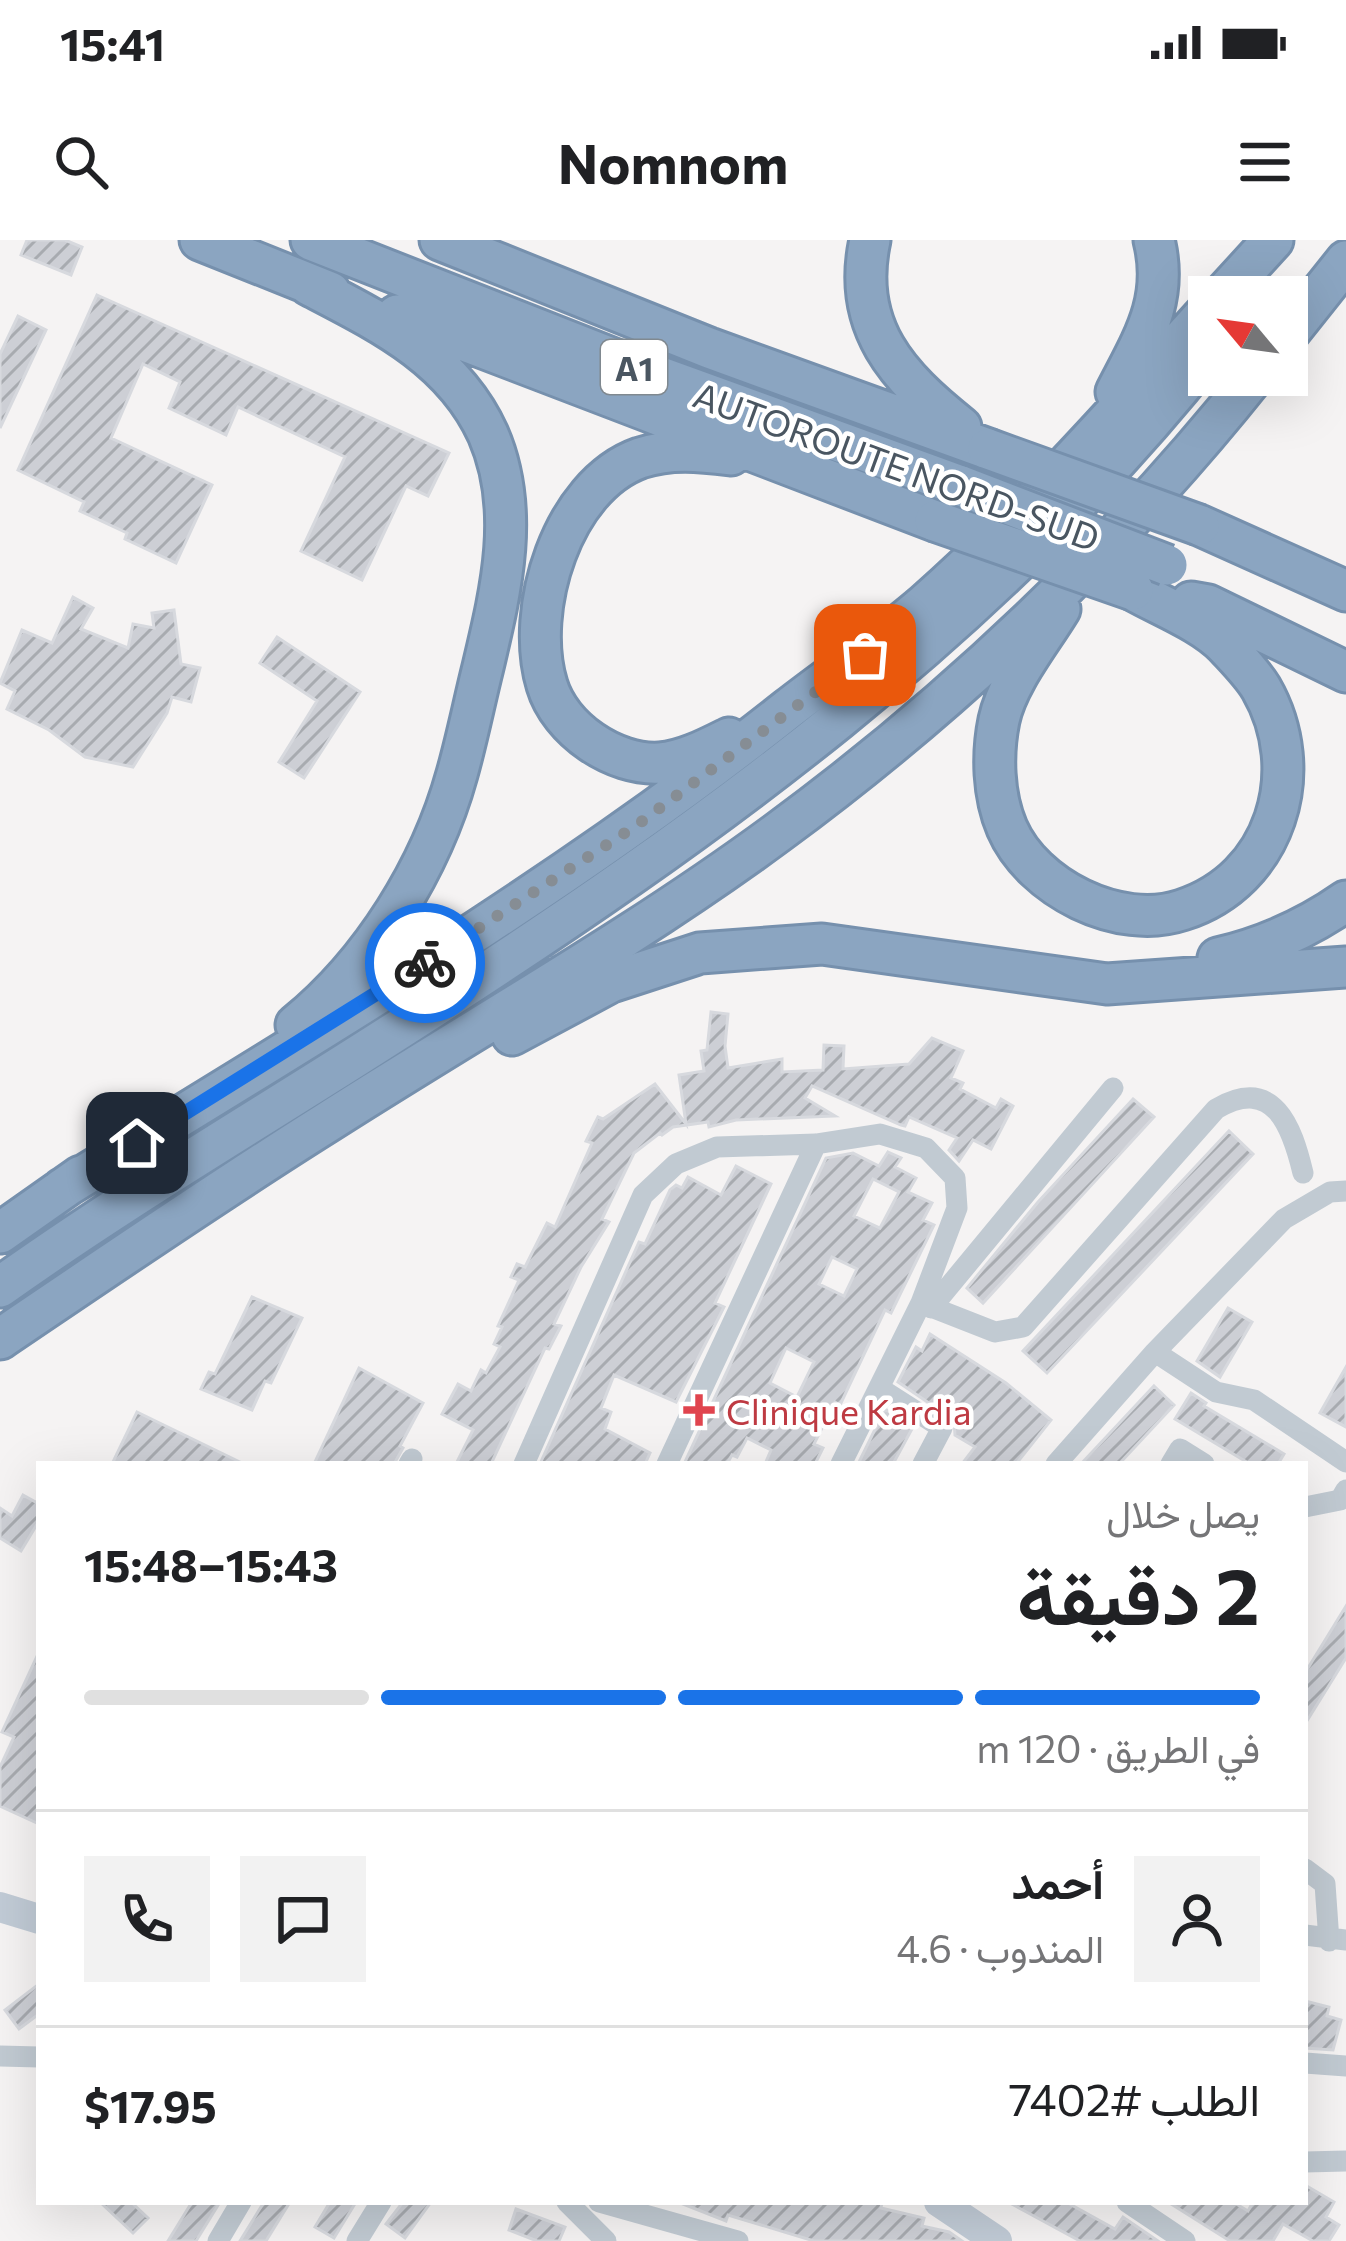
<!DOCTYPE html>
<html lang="ar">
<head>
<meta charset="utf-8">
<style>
  :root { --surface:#fff; --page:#f2f2f2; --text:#202124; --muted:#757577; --line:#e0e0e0; --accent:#1a73e8 }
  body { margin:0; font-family:Commissioner,Vazirmatn,sans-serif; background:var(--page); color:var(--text); direction:rtl; height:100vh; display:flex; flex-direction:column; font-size:45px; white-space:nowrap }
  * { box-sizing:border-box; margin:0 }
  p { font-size:39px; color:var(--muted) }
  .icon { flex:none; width:66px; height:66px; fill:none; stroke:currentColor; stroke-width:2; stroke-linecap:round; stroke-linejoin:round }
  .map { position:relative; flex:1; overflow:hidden; direction:ltr }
  .panel { position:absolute; left:36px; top:1221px; width:1272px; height:744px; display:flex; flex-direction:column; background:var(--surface); border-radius:0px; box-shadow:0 12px 48px #0002; direction:rtl }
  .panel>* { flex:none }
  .needle { width:78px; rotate:299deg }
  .buttons { position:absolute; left:1188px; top:36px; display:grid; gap:24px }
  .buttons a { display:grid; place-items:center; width:120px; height:120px; border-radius:0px; background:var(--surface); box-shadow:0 12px 48px #0002; font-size:60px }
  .pin { position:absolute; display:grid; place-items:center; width:102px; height:102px; color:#fff; margin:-51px; border-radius:24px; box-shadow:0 6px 18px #0006 }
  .courier { position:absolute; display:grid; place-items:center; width:120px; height:120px; margin:-60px; border:9px solid #1a73e8; border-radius:50%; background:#fff; color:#222; box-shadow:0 3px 15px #0007 }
  .head em { font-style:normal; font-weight:700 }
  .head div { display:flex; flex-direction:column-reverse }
  .head { display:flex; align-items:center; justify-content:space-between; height:204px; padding:0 48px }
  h1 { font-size:78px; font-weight:700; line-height:90px }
  .bar { display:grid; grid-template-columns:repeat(4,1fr); gap:18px 12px; align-content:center; height:144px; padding:0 48px }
  .bar i { height:15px; border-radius:9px; background:var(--line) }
  .bar .current { background:var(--accent) }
  .bar p { grid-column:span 4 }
  .line { display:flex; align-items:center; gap:30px; padding:0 48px; border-top:3px solid var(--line) }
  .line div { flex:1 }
  .round { display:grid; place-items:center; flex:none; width:126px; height:126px; border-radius:0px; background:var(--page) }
  .status { display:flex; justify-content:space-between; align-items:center; height:84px; padding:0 60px; background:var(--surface); direction:ltr }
  .status svg { height:33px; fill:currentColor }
  header { display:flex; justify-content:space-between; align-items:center; height:156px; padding:0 48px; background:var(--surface); font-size:54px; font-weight:700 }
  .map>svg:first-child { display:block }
  .building { fill:url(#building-hatch); stroke:#d7d9de; stroke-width:3; fill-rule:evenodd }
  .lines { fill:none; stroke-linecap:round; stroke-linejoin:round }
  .motorway-casing { stroke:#7690ad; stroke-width:45 }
  .minor { stroke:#c1cad2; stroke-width:21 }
  .secondary { stroke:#c1cbd6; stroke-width:30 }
  .motorway { stroke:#8ba5c1; stroke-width:39 }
  .motorway-bridge-casing { stroke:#7690ad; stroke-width:45; stroke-linecap:butt }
  .motorway-bridge { stroke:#8ba5c1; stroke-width:39 }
  .done { stroke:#868d94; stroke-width:12; stroke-dasharray:0 21.6 }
  .route { stroke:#1a73e8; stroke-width:15 }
  .health-dot { fill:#e0444e; stroke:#fff; stroke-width:4.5 }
  .labels { text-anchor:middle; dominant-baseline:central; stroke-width:9; stroke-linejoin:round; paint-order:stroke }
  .shield { fill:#fff; stroke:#808990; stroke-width:3 }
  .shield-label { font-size:33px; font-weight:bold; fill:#4a5661 }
  .street-label { font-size:36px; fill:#4a5661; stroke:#fff }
  .health-label { font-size:36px; fill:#be3a42; stroke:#fff; text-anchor:start }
</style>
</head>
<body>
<div class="status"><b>15:41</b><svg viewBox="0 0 49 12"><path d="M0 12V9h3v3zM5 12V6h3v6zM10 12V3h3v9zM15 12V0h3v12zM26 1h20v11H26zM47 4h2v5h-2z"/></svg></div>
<header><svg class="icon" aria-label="menu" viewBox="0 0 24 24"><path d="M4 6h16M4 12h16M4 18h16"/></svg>Nomnom<svg class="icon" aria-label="search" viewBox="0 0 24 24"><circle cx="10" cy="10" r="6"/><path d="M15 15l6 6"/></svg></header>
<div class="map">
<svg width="1346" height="2001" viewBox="0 0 1346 2001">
  <defs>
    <pattern id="building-hatch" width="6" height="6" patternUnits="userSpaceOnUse" patternTransform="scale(3)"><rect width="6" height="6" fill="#cdcfd5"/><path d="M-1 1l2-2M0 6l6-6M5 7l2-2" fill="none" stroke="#a8abb0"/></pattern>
  </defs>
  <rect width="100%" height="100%" fill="#f5f3f3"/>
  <!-- building -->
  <path class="building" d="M27,0H65L82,7L71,35L21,15Z
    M97,55L449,213L428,256L406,246L362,340L301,311L345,217L238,167L226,195L169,168L180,142L143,124L111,198L212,245L176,323L125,299L127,293L80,271L84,262L18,230Z
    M18,76L46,90L0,188V114Z
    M73,357L93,368L81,389L128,408L133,384L154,388L152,373L174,370L181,424L200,428L191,462L172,457L167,473L133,527L85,517L49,490L7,469L15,451L0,443L22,390L52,403Z
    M277,397L360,452L304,538L279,522L317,461L260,423Z
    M711,772L728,774L725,806L728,828L782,819V832L823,830L824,805L844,806L843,829L909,824L932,798L963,811L951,838L963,843L960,849L996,868L1001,859L1013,866L991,909L973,900L959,921L949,910L957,898L909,877L905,886L901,885L812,846L805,858L835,876L736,880L709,887L708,882L673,887L662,895L660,893L634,913L602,979L609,982L581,1027L554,1084L561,1086L549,1109L545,1108L491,1224H456L473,1190L442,1174L458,1144L471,1151L481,1130L486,1133L500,1107L494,1104L502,1087L498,1086L519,1040L511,1037L517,1024L525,1027L547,983L555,987L592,903L586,901L598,877L603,879L655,844L686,884L679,835L704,831L701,811L707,810Z
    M1133,859L1154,877L983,1063L967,1048L1038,962Z
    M1229,891L1253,914L1047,1133L1023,1111Z
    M888,912L901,918L895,927L916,938L908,952L932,963L923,980L934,985L891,1073L885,1070L840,1165L835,1162L814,1204L823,1208L815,1224H765L771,1210L747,1198L737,1217L732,1215L727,1224H684L826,918L853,913L879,926ZM873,939L899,952L880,988L854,976ZM832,1017L857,1029L844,1056L819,1044ZM786,1108L814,1122L797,1157L770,1143Z
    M736,926L771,944L715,1063L724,1067L676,1162L614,1135L601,1168L611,1172L605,1189L650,1213L645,1224H540L639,1002L645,1004L670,950L676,945L682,948L688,937L721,955Z
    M252,1057L302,1078L271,1143L265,1141L252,1170L201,1149L209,1132L215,1134Z
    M1228,1068L1252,1082L1220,1137L1197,1121Z
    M930,1094L1006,1143L1051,1180L1016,1224H962L975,1207L955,1195L954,1180L898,1142L916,1107L922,1111Z
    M1346,1127V1187L1320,1173Z
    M359,1128L423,1163L400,1206L403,1208L394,1224H314Z
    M1154,1146L1174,1165L1119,1224H1081Z
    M1191,1153L1206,1163L1204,1166L1284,1214L1278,1224H1250L1175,1179Z
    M885,1169L913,1187L893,1224H858Z
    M137,1172L244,1224H112Z
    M23,1255L39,1264V1281L21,1311L0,1298V1268L12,1276Z
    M1346,1366V1418L1305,1484V1433Z
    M39,1412V1584L0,1566V1527L14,1497L2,1492Z
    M39,1744V1774L19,1789L5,1770Z
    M1305,1761L1329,1767L1327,1776L1341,1780L1333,1810L1305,1808Z
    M1305,1945L1334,1962L1326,1977L1339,1985L1329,2001H1313L1283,1984L1273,2001H1230L1168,1962H1233L1248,1971L1253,1962H1305Z
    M100,1962H131L148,1978L133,1993Z
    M192,1962H220L196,2001H168Z
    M264,1962H290L266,2001H240Z
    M330,1962H356L334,1998L315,1987Z
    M403,1962H431L405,1998L386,1984Z
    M678,1962H882L881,1968L924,1978L922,1986L949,1992L962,2001H814L728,1975L726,1981Z
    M1008,1962H1066L1115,1989L1123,1977L1158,2001H1080Z
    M516,1969L565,1987L559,2001H537L509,1990Z"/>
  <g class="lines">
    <defs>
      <path id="motorway" d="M200,0L330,52
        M311,0L644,131L961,246
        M440,0L709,108L988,209
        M870,0C851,87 898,137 961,187
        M1221,57L1273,0
        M397,75L935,281
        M1287,95L1346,21
        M1116,152C1143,99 1169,60 1154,0
        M1199,285L1346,351
        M1191,362L1208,365L1346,432
        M1060,369C1040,402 1007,442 999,480C992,514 993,555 1007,588C1033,648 1119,691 1182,670C1276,640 1309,531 1261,448C1252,433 1237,418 1226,406C1203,382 1161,366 1133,350
        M729,498C707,509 684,521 660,523C614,526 560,489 547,445C524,370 562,246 640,218C670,208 700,211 731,215
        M1218,718C1265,707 1306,689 1346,661
        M296,785C372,723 431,628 457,534C467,499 474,463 483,427C501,351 521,269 488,194C453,117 380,82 309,45
        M512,795L611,742L700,713L822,704L1107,744L1346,727
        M62,949C309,797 561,649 788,469C834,433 881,402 925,364C1027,274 1118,170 1209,70
        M0,993L81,936
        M0,1047C133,952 275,870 412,781C705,593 991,387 1209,112
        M0,1099C108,1026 216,952 326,883C476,787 633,699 777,593C954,463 1118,307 1255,135"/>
    </defs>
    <!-- motorway casing -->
    <use href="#motorway" class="motorway-casing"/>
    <!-- minor -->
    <path class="minor" d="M921,1063L995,1092L1023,1087L1216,869C1274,835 1292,887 1303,933
      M931,1068L1113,848
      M1155,1112L1216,1152L1254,1160L1346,1222
      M881,1149L942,1188L923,1224
      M409,1224L412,1219
      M524,1224L643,955L676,924L717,907L816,904L880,894L926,908L955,938L957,968L921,1063L841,1224
      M667,1224L816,904
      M1056,1224L1155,1112L1284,979L1330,952L1346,951
      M1171,1224L1180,1209L1204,1224
      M1305,1267L1340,1260L1346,1250
      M1305,1629L1325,1644L1329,1701
      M1305,1695L1346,1700
      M0,1816L39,1817
      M1305,1823L1346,1826
      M1305,1922L1346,1921
      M567,1962L606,2001
      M599,1962L738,2001
      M1127,1962L1185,2001
      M218,2001L241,1962
      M357,2001L381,1962"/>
    <!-- secondary -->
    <path class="secondary" d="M0,1667L39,1679
      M939,1962L997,2001"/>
    <!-- motorway -->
    <use href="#motorway" class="motorway"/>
    <defs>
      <path id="motorway-bridge" d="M988,209L1199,285
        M961,246L1167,325
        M935,281L1133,350"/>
    </defs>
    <!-- motorway-bridge casing -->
    <use href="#motorway-bridge" class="motorway-bridge-casing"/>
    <!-- motorway-bridge -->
    <use href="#motorway-bridge" class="motorway-bridge"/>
  </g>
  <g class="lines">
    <!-- done -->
    <path class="done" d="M425,723L637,585L865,415"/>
    <!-- route -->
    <path class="route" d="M137,903L425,723"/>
  </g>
  <!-- markers -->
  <path class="health-dot" d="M693 1152h12v12h12v12h-12v12h-12v-12h-12v-12h12z"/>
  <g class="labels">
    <!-- shield labels -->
    <rect class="shield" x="601" y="100" width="66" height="54" rx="9"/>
    <g class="shield-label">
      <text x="634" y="127">A1</text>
    </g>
    <!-- street labels -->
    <g class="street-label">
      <text transform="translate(897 225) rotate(20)">AUTOROUTE NORD-SUD</text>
    </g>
    <!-- health labels -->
    <g class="health-label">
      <text x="726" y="1170">Clinique Kardia</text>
    </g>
  </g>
</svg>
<div class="buttons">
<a><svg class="needle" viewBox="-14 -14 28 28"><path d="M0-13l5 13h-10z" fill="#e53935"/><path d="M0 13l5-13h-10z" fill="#757577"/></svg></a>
</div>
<div class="pin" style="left:865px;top:415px;background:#ea580c"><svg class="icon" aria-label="bag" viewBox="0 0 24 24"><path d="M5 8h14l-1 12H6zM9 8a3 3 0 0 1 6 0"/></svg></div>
<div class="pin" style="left:137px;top:903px;background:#1f2937"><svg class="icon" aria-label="home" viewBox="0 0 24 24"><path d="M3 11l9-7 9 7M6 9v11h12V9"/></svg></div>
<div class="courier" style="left:425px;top:723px"><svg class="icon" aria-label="bike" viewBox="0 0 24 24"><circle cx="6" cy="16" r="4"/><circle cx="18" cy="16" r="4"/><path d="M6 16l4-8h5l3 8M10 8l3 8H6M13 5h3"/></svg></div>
<section class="panel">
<div class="head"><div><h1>2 دقيقة</h1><p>يصل خلال</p></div><em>15:43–15:48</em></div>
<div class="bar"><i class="current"></i><i class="current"></i><i class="current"></i><i></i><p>في الطريق · 120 m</p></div>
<div class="line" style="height:216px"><a class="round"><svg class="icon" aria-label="person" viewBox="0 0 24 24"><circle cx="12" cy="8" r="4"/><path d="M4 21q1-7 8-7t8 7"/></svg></a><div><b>أحمد</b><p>المندوب · 4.6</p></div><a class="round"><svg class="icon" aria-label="chat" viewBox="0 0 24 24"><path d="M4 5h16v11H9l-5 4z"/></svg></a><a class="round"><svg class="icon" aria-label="phone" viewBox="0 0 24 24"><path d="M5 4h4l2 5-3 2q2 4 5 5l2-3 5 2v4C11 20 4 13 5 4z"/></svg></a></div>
<div class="line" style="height:156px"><div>الطلب #7402</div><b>$17.95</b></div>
</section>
</div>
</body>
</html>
